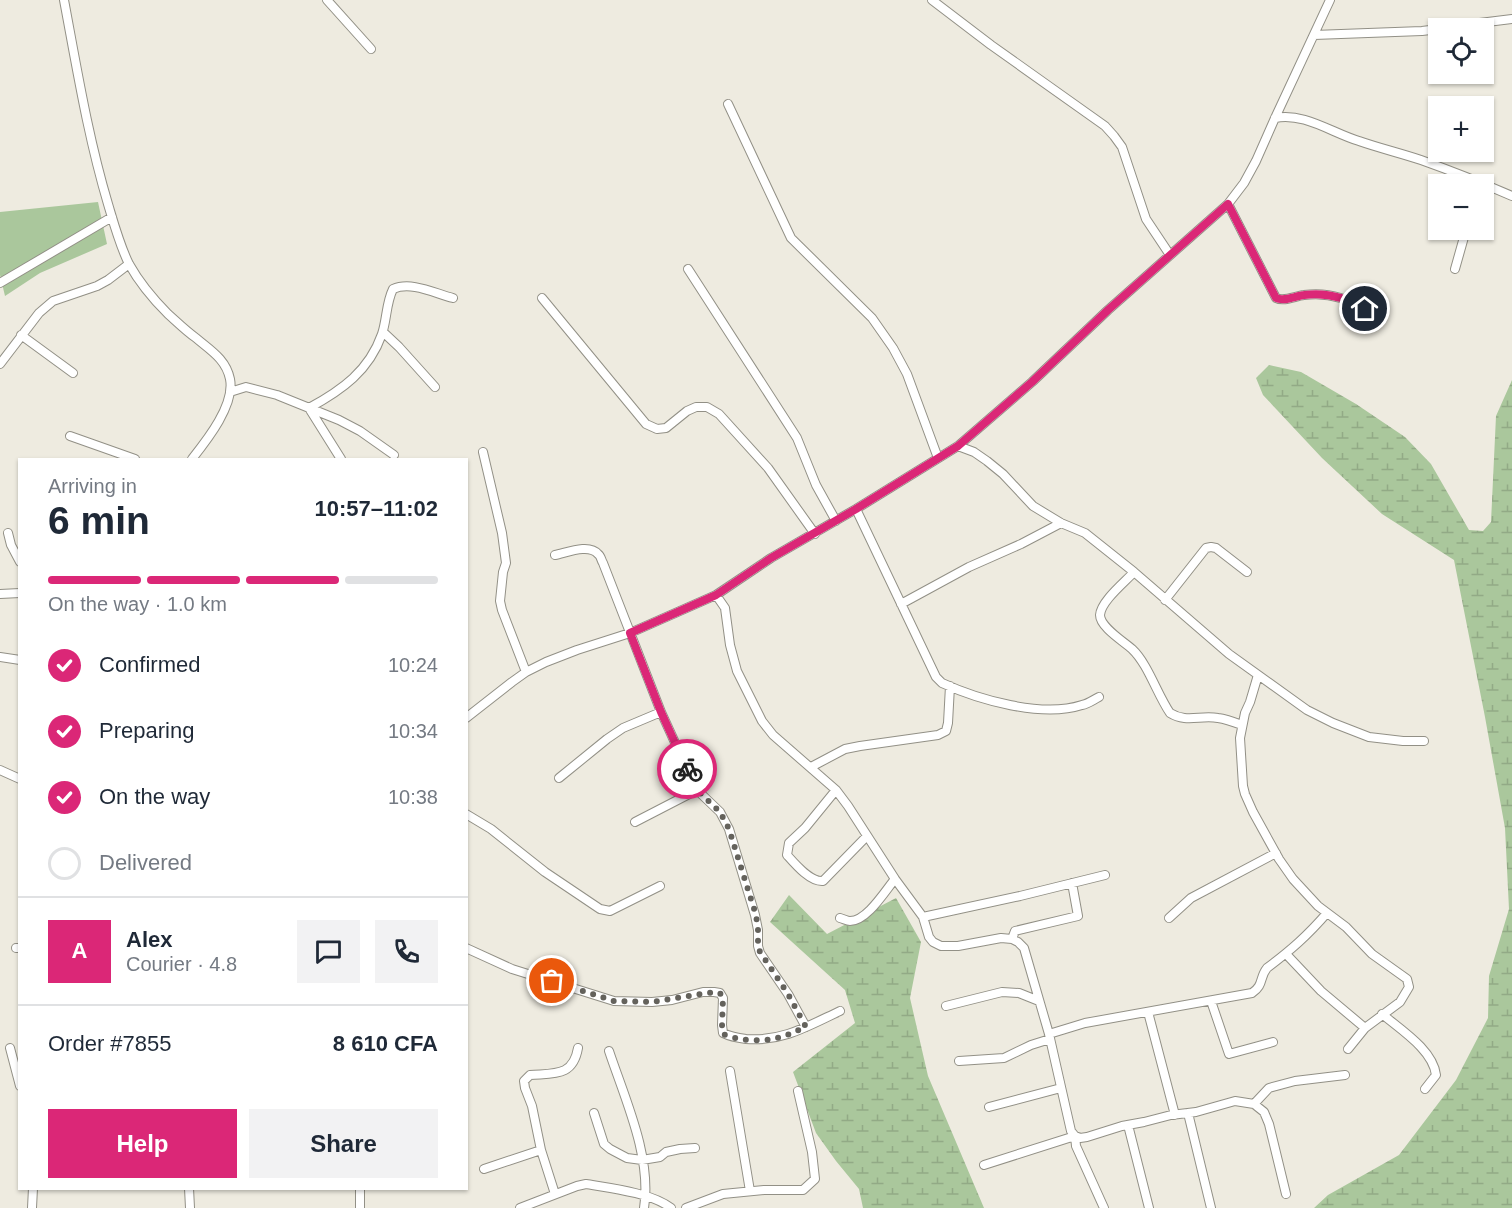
<!DOCTYPE html>
<html lang="en">
<head>
<meta charset="utf-8">
<style>
  :root { --surface:#fff; --page:#f2f2f3; --text:#1f2937; --muted:#747a83; --line:#e0e1e3; --accent:#db2777 }
  body { margin:0; font-family:Arial,sans-serif; background:var(--page); color:var(--text); height:100vh; display:flex; flex-direction:column; font-size:22px; white-space:nowrap }
  * { box-sizing:border-box; margin:0 }
  p { font-size:20px; color:var(--muted) }
  .icon { flex:none; width:33px; height:33px; fill:none; stroke:currentColor; stroke-width:2; stroke-linecap:round; stroke-linejoin:round }
  .map { position:relative; flex:1; overflow:hidden }
  .details { position:absolute; left:18px; top:458px; width:450px; height:732px; display:flex; flex-direction:column; background:var(--surface); border-radius:0px; box-shadow:0 2px 4px #0004 }
  .details>* { flex:none }
  .fabs { position:absolute; left:1428px; top:18px; display:grid; gap:12px }
  .fabs a { display:grid; place-items:center; width:66px; height:66px; border-radius:0px; background:var(--surface); box-shadow:0 2px 4px #0004; font-size:30px }
  .pin { position:absolute; display:grid; place-items:center; width:51px; height:51px; color:#fff; margin:-26px; border:3px solid #fff; border-radius:50%; box-shadow:0 2px 6px #0007 }
  .courier { position:absolute; display:grid; place-items:center; width:60px; height:60px; margin:-30px; border:4px solid #db2777; border-radius:50%; background:#fff; color:#222; box-shadow:0 2px 8px #0007 }
  .overview em { font-style:normal; font-weight:600 }
  .overview div { display:flex; flex-direction:column-reverse }
  .overview { display:flex; align-items:center; justify-content:space-between; height:102px; padding:0 30px }
  h1 { font-size:39px; font-weight:600; line-height:45px }
  .bar { display:grid; grid-template-columns:repeat(4,1fr); gap:9px 6px; align-content:center; height:72px; padding:0 30px }
  .bar i { height:8px; border-radius:4px; background:var(--line) }
  .bar .current { background:var(--accent) }
  .bar p { grid-column:span 4 }
  .line { display:flex; align-items:center; gap:15px; padding:0 30px; border-top:2px solid var(--line) }
  .line div { flex:1 }
  .round { display:grid; place-items:center; flex:none; width:63px; height:63px; border-radius:0px; background:var(--page) }
  ol { padding:0 30px; list-style:none }
  li { display:flex; align-items:center; gap:18px; height:66px }
  li p { margin-inline-start:auto }
  li .icon { padding:6px; border-radius:50%; background:var(--accent); color:#fff; stroke-width:4 }
  li:last-child { color:var(--muted) }
  li i { width:33px; height:33px; border:3px solid var(--line); border-radius:50% }
  .button { display:flex; gap:12px; margin-top:auto; padding:12px 30px }
  .button a { flex:1; height:69px; border-radius:0px; background:var(--accent); color:#fff; font-size:24px; font-weight:600; line-height:69px; text-align:center }
  .button a+a { background:var(--page); color:var(--text) }
  .map>svg:first-child { display:block }
  .grass { fill:#aac79c }
  .wetland { fill:url(#wetland-marsh) }
  .lines { fill:none; stroke-linecap:round; stroke-linejoin:round }
  .minor-casing { stroke:#929086; stroke-width:10 }
  .minor { stroke:#fff; stroke-width:8 }
  .done { stroke:#64625c; stroke-width:6; stroke-dasharray:0 10.8 }
  .route { stroke:#db2777; stroke-width:8 }
</style>
</head>
<body>
<div class="map">
<svg width="1512" height="1208" viewBox="0 0 1512 1208">
  <defs>
    <pattern id="wetland-marsh" width="20" height="14" patternUnits="userSpaceOnUse" patternTransform="scale(1.5)"><rect width="20" height="14" fill="#aac79c"/><path d="M1 5h8M5 5V1M11 12h8M15 12V8" fill="none" stroke="#92aa86"/></pattern>
  </defs>
  <rect width="100%" height="100%" fill="#eeebe0"/>
  <!-- grass -->
  <path class="grass" d="M98,202L107,244L40,273L5,296L0,275V212Z"/>
  <!-- wetland -->
  <path class="wetland" d="M1269,365L1301,372L1356,404L1405,437L1431,464L1469,530L1483,531L1491,522L1496,416L1512,380V1208H1314L1328,1195L1399,1155L1456,1080L1488,1018L1489,976L1509,909L1505,828L1485,717L1454,560L1382,514L1322,458L1263,395L1256,378Z
    M789,895L827,934L896,898L921,942L910,998L928,1076L984,1208H863L859,1189L836,1161L816,1133L793,1072L855,1023L845,990L770,922Z"/>
  <g class="lines">
    <defs>
      <path id="minor" d="M64,0C77,69 88,137 108,204C114,224 120,246 129,264C139,282 154,300 168,314C177,322 186,331 196,338C210,350 226,359 230,379C235,405 207,440 192,459
        M327,0L371,49
        M932,0L991,45L1105,126L1114,136L1122,147L1146,219L1170,255
        M1439,28L1512,19
        M1314,35L1422,31L1438,29
        M728,104L791,238L872,318L893,348L907,374L938,458
        M1275,118C1304,112 1332,133 1359,141C1379,148 1400,153 1421,160C1452,171 1482,183 1512,196
        M1228,204L1276,298C1284,302 1295,296 1304,295C1325,292 1347,298 1365,309
        M688,269L797,438L816,485L836,521
        M1455,269L1466,230
        M0,283L112,217
        M542,298L646,424L657,429L666,428L687,411L696,407H707L719,414L768,468L815,534
        M383,332L399,347L435,387
        M21,335L73,373
        M0,364L39,313L53,301L97,286L108,280L129,264
        M230,392L246,387L277,395L339,420L360,431L394,455
        M70,436L135,459
        M958,446L974,452L987,461L1003,474L1033,506L1061,523L1085,533L1134,572L1229,654L1307,710L1333,723L1369,737L1403,741H1424
        M483,452L502,533L506,563L503,572L500,601L502,610L526,672
        M341,459L309,408C342,390 369,371 382,334C387,319 386,303 393,289C411,281 434,293 453,298
        M856,509L936,677L942,683C979,700 1042,718 1082,705C1088,704 1093,700 1099,697
        M8,533L11,545L20,562
        M555,555C566,553 589,543 598,554C601,556 601,560 603,563L661,712L688,771L697,790L720,812L729,829L755,915L758,930V946L760,953L788,994L806,1027
        M1134,572C1125,582 1101,601 1100,615C1100,627 1123,641 1132,649C1148,664 1157,694 1170,713C1186,723 1200,715 1218,718C1226,719 1234,722 1242,725
        M0,594L20,593
        M716,595L725,608L730,645L737,671L762,721L773,735L836,790L848,806L895,879L923,917L929,937L933,942L941,946H958L1001,938L1012,939L1018,942L1024,948L1049,1034L1071,1131L1075,1136L1080,1138L1087,1137L1122,1126L1144,1122L1171,1115L1196,1112L1235,1101L1254,1104L1264,1112L1269,1124L1286,1194
        M1165,600L1206,548L1211,547L1216,548L1247,572
        M901,604L969,567L1021,544L1061,523
        M0,657L20,660
        M1258,675L1250,702L1245,713L1240,738L1243,786L1245,794L1253,812L1279,859L1293,879L1318,906L1346,927L1372,954L1407,979L1409,987L1400,1002L1365,1028L1348,1049
        M466,718L512,682L526,672L546,662L577,650L630,633L716,595L771,558L856,509L958,446L1032,382L1108,310L1228,204L1244,183L1256,161L1275,118L1330,0
        M811,767L845,749L860,746L938,735L946,731L948,723L950,686
        M0,770L20,779
        M559,778L607,739L623,728L661,712
        M836,790L805,828L789,843L787,855C795,864 810,882 823,881L867,836
        M466,814L491,829L545,872L600,909L610,911L660,886
        M635,822L697,790
        M923,917L1020,896L1105,875
        M840,918C844,919 847,921 850,921C867,921 885,891 895,879
        M1169,918L1191,898L1276,853
        M1012,939L1015,931L1078,916L1072,883
        M16,948H20
        M466,948L512,969L614,1001L652,1002L672,1000L703,992H714L720,993L723,998L722,1025L723,1033C731,1037 738,1038 746,1039C782,1042 808,1026 840,1011
        M1286,954L1321,991L1365,1028
        M1211,1001L1229,1054L1273,1042
        M946,1006L1002,992L1019,993L1039,1001
        M1148,1012L1175,1115
        M1382,1014C1401,1030 1433,1050 1436,1075L1425,1089
        M1049,1034L1085,1023L1252,993C1264,985 1259,978 1267,968C1291,950 1307,936 1327,913
        M10,1048L20,1086
        M609,1051C625,1099 652,1157 644,1208
        M959,1061L1004,1058L1031,1045L1050,1039
        M730,1071L750,1191
        M1254,1104L1269,1088L1295,1081L1345,1075
        M989,1107L1061,1088
        M594,1113L604,1144L610,1149L627,1158L642,1160L660,1157L666,1152L680,1149L695,1148
        M1188,1113L1211,1208
        M1128,1125L1149,1208
        M984,1165L1075,1136L1076,1146L1104,1208
        M484,1169L541,1150
        M189,1188L190,1208
        M555,1194L541,1150L532,1106L525,1088L524,1081L530,1075C554,1073 573,1077 578,1048
        M32,1208L33,1188
        M360,1208V1188
        M520,1208L577,1186L586,1184C610,1188 652,1193 671,1208
        M686,1208L723,1194L764,1190H803L815,1179L812,1152L798,1091"/>
    </defs>
    <!-- minor casing -->
    <use href="#minor" class="minor-casing"/>
    <!-- minor -->
    <use href="#minor" class="minor"/>
  </g>
  <g class="lines">
    <!-- done -->
    <path class="done" d="M552,981L614,1001L652,1002L714,992L720,993L723,998L722,1025L723,1034C738,1041 761,1042 777,1038C787,1036 796,1031 806,1027L788,994L760,952L758,946V930L756,915L729,829L720,812L697,790L687,769"/>
    <!-- route -->
    <path class="route" d="M687,769L661,712L630,633L716,595L771,558L856,509L958,446L1032,382L1108,310L1228,204L1276,298C1284,302 1295,296 1304,295C1325,292 1347,298 1365,309"/>
  </g>
</svg>
<div class="fabs">
<a><svg class="icon" aria-label="locate" viewBox="0 0 24 24"><circle cx="12" cy="12" r="6"/><path d="M12 2v4M12 18v4M2 12h4M18 12h4"/></svg></a>
<a>+</a>
<a>−</a>
</div>
<div class="pin" style="left:552px;top:981px;background:#ea580c"><svg class="icon" aria-label="bag" viewBox="0 0 24 24"><path d="M5 8h14l-1 12H6zM9 8a3 3 0 0 1 6 0"/></svg></div>
<div class="pin" style="left:1365px;top:309px;background:#1f2937"><svg class="icon" aria-label="home" viewBox="0 0 24 24"><path d="M3 11l9-7 9 7M6 9v11h12V9"/></svg></div>
<div class="courier" style="left:687px;top:769px"><svg class="icon" aria-label="bike" viewBox="0 0 24 24"><circle cx="6" cy="16" r="4"/><circle cx="18" cy="16" r="4"/><path d="M6 16l4-8h5l3 8M10 8l3 8H6M13 5h3"/></svg></div>
<section class="details">
<div class="overview"><div><h1>6 min</h1><p>Arriving in</p></div><em>10:57–11:02</em></div>
<div class="bar"><i class="current"></i><i class="current"></i><i class="current"></i><i></i><p>On the way · 1.0 km</p></div>
<ol>
<li><svg class="icon" aria-label="check" viewBox="0 0 24 24"><path d="M5 12l5 5 9-10"/></svg>Confirmed<p>10:24</p></li>
<li><svg class="icon" aria-label="check" viewBox="0 0 24 24"><path d="M5 12l5 5 9-10"/></svg>Preparing<p>10:34</p></li>
<li><svg class="icon" aria-label="check" viewBox="0 0 24 24"><path d="M5 12l5 5 9-10"/></svg>On the way<p>10:38</p></li>
<li><i></i>Delivered</li>
</ol>
<div class="line" style="height:108px"><b class="round" style="background:var(--accent);color:#fff">A</b><div><b>Alex</b><p>Courier · 4.8</p></div><a class="round"><svg class="icon" aria-label="chat" viewBox="0 0 24 24"><path d="M4 5h16v11H9l-5 4z"/></svg></a><a class="round"><svg class="icon" aria-label="phone" viewBox="0 0 24 24"><path d="M5 4h4l2 5-3 2q2 4 5 5l2-3 5 2v4C11 20 4 13 5 4z"/></svg></a></div>
<div class="line" style="height:78px"><div>Order #7855</div><b>8 610 CFA</b></div>
<div class="button"><a>Help</a><a>Share</a></div>
</section>
</div>
</body>
</html>
